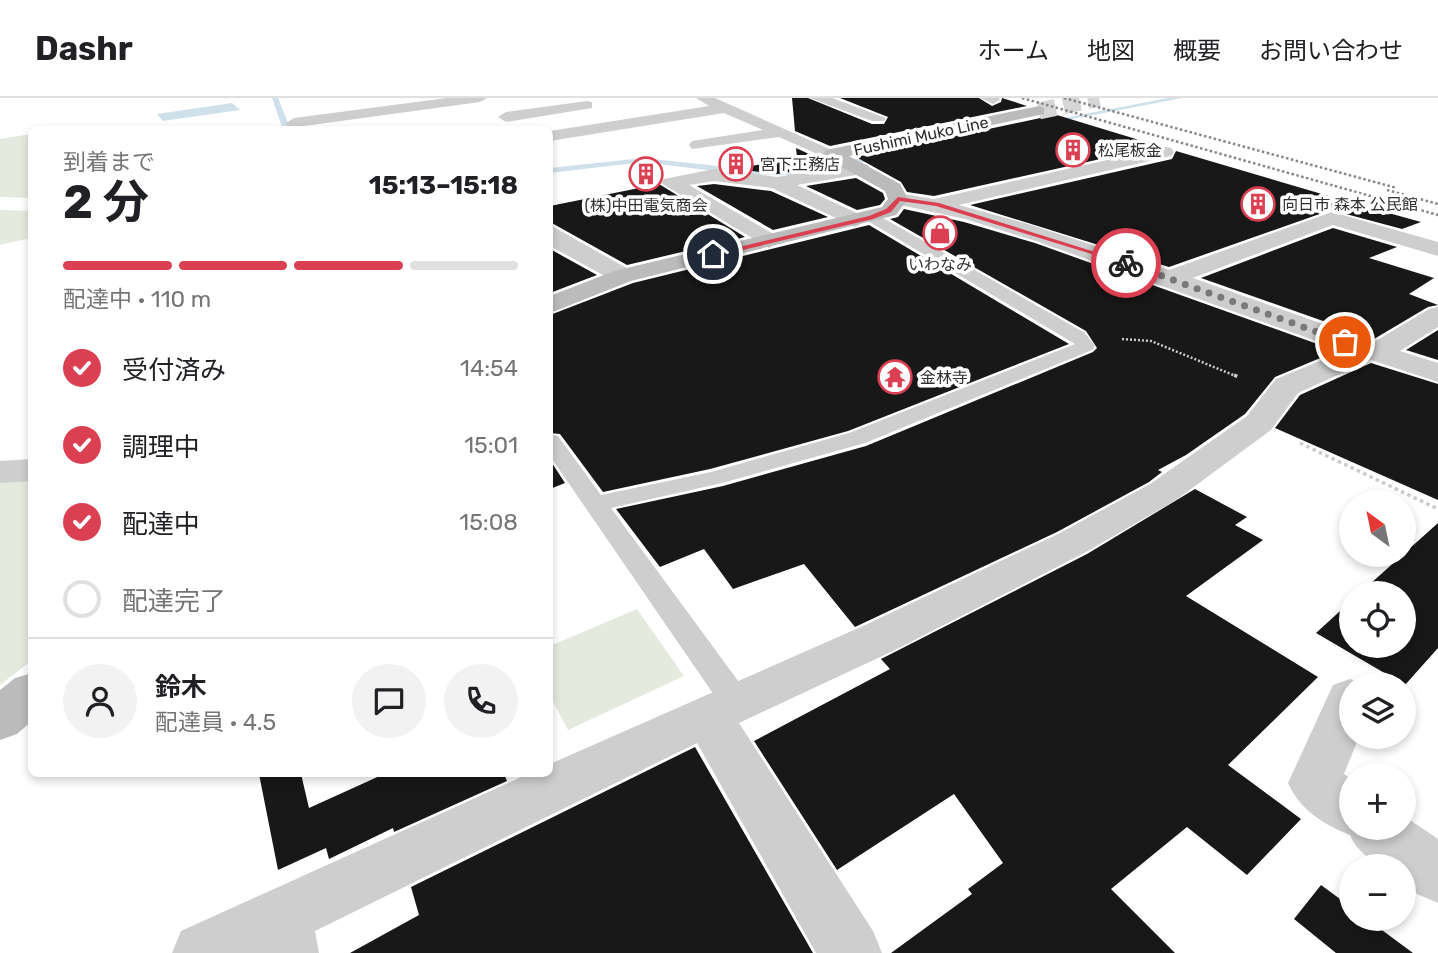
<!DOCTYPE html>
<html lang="ja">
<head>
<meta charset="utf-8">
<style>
  :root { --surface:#fff; --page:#f2f2f2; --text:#202124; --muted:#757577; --line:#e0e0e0; --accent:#db4052 }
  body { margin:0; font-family:Rubik,"Noto Sans JP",sans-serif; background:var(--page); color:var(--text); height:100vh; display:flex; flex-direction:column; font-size:26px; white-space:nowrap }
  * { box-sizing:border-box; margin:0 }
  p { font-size:23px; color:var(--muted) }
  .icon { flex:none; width:38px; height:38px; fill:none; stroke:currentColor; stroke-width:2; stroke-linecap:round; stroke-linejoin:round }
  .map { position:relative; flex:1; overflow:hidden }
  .sheet { position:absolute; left:28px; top:28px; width:525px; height:651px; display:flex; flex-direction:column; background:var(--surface); border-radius:10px; box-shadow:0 4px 10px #0003 }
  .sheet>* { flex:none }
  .needle { width:46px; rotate:327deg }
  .controls { position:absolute; left:1339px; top:392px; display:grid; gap:14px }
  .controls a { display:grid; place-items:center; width:77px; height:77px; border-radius:50%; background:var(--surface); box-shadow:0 4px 10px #0003; font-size:35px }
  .pin { position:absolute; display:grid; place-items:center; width:60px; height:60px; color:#fff; margin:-30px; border:4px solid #fff; border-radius:50%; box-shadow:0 2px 7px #0007 }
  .courier { position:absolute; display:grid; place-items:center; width:70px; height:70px; margin:-35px; border:5px solid #db4052; border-radius:50%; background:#fff; color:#222; box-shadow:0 2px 9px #0007 }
  .overview em { font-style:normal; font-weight:700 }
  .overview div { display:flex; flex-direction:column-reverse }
  .overview { display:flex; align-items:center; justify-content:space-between; height:119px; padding:0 35px }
  h1 { font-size:46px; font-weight:700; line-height:52px }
  .bar { display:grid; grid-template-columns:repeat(4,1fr); gap:10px 7px; align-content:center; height:84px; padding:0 35px }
  .bar i { height:9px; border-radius:5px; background:var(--line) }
  .bar .on { background:var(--accent) }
  .bar p { grid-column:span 4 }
  .line { display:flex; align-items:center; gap:18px; padding:0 35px; border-top:2px solid var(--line) }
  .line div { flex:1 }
  .round { display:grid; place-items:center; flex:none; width:74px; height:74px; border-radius:37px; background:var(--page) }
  ol { padding:0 35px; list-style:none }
  li { display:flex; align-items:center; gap:21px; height:77px }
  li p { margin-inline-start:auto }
  li .icon { padding:7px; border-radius:50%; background:var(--accent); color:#fff; stroke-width:4 }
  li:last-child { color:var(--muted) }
  li i { width:38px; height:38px; border:4px solid var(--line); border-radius:50% }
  header { display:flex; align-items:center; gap:42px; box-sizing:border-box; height:98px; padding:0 35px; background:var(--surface); border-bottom:2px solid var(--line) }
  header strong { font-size:33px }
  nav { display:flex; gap:38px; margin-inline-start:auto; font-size:24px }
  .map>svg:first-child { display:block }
  .green { fill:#e5eade }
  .water { fill:#cee1eb }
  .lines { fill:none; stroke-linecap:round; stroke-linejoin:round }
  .stream { fill:#cee1eb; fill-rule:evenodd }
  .building { fill:#181818 }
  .secondary-tunnel { stroke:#d6d6d6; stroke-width:17; stroke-dasharray:17 8; stroke-linecap:butt }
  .path-far1 { stroke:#cbcbcb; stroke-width:2.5; stroke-dasharray:2 2; stroke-linecap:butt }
  .path { stroke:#cbcbcb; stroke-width:3.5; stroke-dasharray:3.5 3.5; stroke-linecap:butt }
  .lane { fill:#cecece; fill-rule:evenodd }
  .street { fill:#cecece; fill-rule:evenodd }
  .secondary { fill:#bbb; fill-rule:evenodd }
  .rail { stroke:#868686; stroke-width:2.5; stroke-dasharray:2.5 2.5; stroke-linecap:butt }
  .route { fill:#db4052 }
  .done { stroke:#797979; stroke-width:7; stroke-dasharray:0 12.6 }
  .labels { text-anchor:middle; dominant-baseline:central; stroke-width:7; stroke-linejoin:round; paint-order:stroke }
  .far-street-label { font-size:16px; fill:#313131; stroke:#fff }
  .far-poi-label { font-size:16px; fill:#313131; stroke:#fff; text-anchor:start }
</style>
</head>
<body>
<header>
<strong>Dashr</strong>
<nav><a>ホーム</a><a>地図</a><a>概要</a><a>お問い合わせ</a></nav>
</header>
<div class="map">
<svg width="1438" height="855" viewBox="0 0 1438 855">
  <rect width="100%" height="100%" fill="#fff"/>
  <!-- green -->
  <path class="green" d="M31,36V100L0,99V41Z
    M0,112L31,113V140L0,147Z
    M0,383H31V563L0,587Z
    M637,511L684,578L568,632L550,598V548Z"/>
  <!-- water -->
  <path class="water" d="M232,5L240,12L163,23L157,16Z"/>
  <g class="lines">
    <!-- stream -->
    <path class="stream" d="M272,0H278L291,32H283Z
      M1168,0H1182L1047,26L1043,24Z
      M886,55L889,59L802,77H746L643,64L550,75V70L643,60L746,71H802Z"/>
  </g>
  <!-- building -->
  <path class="building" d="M792,0H808L872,26H884L888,19L840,0H979L992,8L1001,4L1002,0L1027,8L830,48L795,33Z
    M1047,14L1159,48L934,98L907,94L901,84L856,59L1045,19Z
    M796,50L833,67L777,76L737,71L797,59Z
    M1176,53L1349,104L1421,124L1402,131L1331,112L1169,169L970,107L1172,61Z
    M856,80L883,95L885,101L880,107L857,112L806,88Z
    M659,86L745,139L627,167L550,124V108Z
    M714,86L771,93L828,119L773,132L697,88Z
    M904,111L964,124L1035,145L1337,253L1275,279L1245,316L1186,357L1158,372L1162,374L1149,384L1057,434L855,529L804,466L733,491L704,451L660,469L616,411L723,388L866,348L1093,254L1097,250L1086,233L890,121L898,119Z
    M869,127L1069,246L848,333L710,371L603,394L560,336L550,335V217L633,185Z
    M1333,130L1397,149L1369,160L1434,180L1409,196L1438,207L1428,209L1374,241L1201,180Z
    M550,151L597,177L550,195Z
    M1438,232V262L1406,252Z
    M1371,265L1438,286V402L1275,330L1300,297Z
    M550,362L565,385L550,391Z
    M1195,391L1247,419L1235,427L1263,442L1186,498L1318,579L1228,667L1301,721L1247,777L1187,729L1111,791L1175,855H891L972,796L968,791L1003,765L954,696L837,772L754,643L890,571L881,561L1087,456Z
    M1438,425V550L1405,587L1316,535L1351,503V548H1404V495H1360Z
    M695,649L813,855H350L419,817L411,789Z
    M259,676H301L309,710L384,676H504L507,683L394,734L393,730L329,761L326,750L278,772Z
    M1321,787L1351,809V821H1367L1413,855H1336L1294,821Z"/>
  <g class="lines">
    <!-- secondary-tunnel -->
    <path class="secondary-tunnel" d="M1039,13L1099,0"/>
    <!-- path-far1 -->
    <path class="path-far1" d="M1122,241L1151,243L1238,279"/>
    <!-- path -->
    <path class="path" d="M1234,277L1239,279
      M1300,345L1438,411"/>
    <!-- lane -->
    <path class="lane" d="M866,116H876L1085,235L1095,248L1092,252L865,345L722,385L611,410L747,595L751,604L747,613L736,617L725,613L550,358V337L558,338L601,397L711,374L849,335L1075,246L866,122Z"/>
    <!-- street -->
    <path class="street" d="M447,0H487L480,4L304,28L306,32H290L286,25L294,20Z
      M696,0H715L841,56L832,61L826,60L779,39L692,51L689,47L692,43L763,32L724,15L550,43V33L709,8Z
      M810,0H832L886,20L884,23H872Z
      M981,0H999L1000,2L993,6Z
      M587,3L592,4V10L506,24L498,19L506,14Z
      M1165,49L1171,50L1174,54L1171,58L959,107L1028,126L1169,172L1332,114L1438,144V158L1333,127L1193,180L1374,244L1429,211L1438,209V229L1400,253L1438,265V284L1371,262L1298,295L1271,332L1176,402L1086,454L895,552L739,625L873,833L882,855H816L697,645L315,833L319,855H172L181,833L528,676H550V666L863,528L1058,436L1150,386L1247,318L1276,281L1344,253L1036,143L965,121L891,105L888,101L898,95L934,101Z
      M861,65L868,67L870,71L868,75L797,87L863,118L866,123L855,129L772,90L714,83L689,87L777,138L780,143L769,150L661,85L664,81L714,71L777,79Z
      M550,127L632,173L635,178L632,183H614L550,148Z
      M32,361V383L0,385V363Z
      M1350,581L1365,586H1351V639H1359L1344,676L1351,681V730H1404V718L1438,741V805L1417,796L1404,786V768C1380,768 1360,760 1350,737C1324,727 1299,711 1288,685L1333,587Z"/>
    <!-- secondary -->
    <path class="secondary" d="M1039,8L1044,10V16L849,58L900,86L908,101L896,117L631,183L550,215V198L614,173L882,109L888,101L885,93L826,60L823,56L826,52Z
      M32,575V623L17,636L0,642V592L15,580Z"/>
    <!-- rail -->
    <path class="rail" d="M1022,0L1438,117
      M1064,0L1397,90
      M1387,92L1438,106"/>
  </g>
  <!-- route -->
  <path class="route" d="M898,99L939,105L1130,165L1124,166L936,108L900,103L891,114L873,121L713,159L710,156L869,118L886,111Z"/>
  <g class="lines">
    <!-- done -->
    <path class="done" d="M1126,165L1345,244"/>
  </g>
  <!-- icons -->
  <defs>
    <symbol id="building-ring" viewBox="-11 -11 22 22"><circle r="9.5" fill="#fff" stroke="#db4052" stroke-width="1.5"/><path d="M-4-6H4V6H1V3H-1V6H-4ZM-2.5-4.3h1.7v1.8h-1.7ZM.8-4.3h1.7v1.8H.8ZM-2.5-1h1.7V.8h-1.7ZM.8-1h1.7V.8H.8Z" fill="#db4052"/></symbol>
    <symbol id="shop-ring" viewBox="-11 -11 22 22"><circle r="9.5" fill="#fff" stroke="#db4052" stroke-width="1.5"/><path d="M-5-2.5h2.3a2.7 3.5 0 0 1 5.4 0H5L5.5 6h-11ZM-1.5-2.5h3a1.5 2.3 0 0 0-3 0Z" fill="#db4052"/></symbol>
    <symbol id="temple-ring" viewBox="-11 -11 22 22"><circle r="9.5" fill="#fff" stroke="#db4052" stroke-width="1.5"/><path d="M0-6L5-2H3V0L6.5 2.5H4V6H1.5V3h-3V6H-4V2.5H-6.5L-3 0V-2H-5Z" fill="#db4052"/></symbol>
  </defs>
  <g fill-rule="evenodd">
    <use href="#building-ring" x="1054" y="33" width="38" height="38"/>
    <use href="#building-ring" x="717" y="47" width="38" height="38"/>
    <use href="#building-ring" x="627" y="57" width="38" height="38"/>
    <use href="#building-ring" x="1239" y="87" width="38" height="38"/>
    <use href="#shop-ring" x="921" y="116" width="38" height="38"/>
    <use href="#temple-ring" x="876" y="260" width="38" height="38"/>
  </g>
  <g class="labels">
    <!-- far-street labels -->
    <g class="far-street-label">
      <text transform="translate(921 38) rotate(-12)">Fushimi Muko Line</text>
    </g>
    <!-- far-poi labels -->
    <g class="far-poi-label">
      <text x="1098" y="52">松尾板金</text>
      <text x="760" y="66">宮下工務店</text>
      <text x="1282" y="106">向日市 森本 公民館</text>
      <text x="646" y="107" text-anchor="middle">(株)中田電気商会</text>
      <text x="940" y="166" text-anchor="middle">いわなみ</text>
      <text x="920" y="279">金林寺</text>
    </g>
  </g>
</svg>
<div class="controls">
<a><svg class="needle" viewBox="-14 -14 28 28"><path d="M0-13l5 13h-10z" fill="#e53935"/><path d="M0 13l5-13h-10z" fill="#757577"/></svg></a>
<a><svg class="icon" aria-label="locate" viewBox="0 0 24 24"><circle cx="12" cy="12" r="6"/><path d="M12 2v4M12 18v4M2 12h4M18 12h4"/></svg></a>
<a><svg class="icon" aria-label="layers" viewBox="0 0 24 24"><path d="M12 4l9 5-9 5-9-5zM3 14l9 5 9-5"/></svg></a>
<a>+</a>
<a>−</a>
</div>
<div class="pin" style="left:1345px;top:244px;background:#ea580c"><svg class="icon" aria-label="bag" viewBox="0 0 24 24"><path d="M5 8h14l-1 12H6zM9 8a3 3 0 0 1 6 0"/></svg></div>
<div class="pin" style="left:713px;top:156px;background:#1f2937"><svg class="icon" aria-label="home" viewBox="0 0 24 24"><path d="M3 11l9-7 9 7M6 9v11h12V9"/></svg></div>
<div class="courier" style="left:1126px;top:165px"><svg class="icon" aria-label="bike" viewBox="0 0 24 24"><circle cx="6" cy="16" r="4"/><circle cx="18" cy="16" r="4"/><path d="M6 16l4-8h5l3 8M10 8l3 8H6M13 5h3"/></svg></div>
<section class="sheet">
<div class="overview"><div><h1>2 分</h1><p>到着まで</p></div><em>15:13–15:18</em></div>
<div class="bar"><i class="on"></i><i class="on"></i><i class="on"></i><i></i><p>配達中 · 110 m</p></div>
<ol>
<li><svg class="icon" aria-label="check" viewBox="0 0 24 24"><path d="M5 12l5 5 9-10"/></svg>受付済み<p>14:54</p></li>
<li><svg class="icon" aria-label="check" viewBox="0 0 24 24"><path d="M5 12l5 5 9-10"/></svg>調理中<p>15:01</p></li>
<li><svg class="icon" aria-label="check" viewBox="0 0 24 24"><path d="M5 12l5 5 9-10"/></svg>配達中<p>15:08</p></li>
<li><i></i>配達完了</li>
</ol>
<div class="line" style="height:126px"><a class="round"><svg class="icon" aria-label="person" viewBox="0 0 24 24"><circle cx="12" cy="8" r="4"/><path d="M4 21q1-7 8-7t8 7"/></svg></a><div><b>鈴木</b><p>配達員 · 4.5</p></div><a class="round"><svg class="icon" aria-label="chat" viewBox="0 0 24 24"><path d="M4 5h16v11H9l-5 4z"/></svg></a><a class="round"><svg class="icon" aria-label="phone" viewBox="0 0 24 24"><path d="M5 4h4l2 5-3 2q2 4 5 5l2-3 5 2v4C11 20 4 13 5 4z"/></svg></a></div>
</section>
</div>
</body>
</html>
